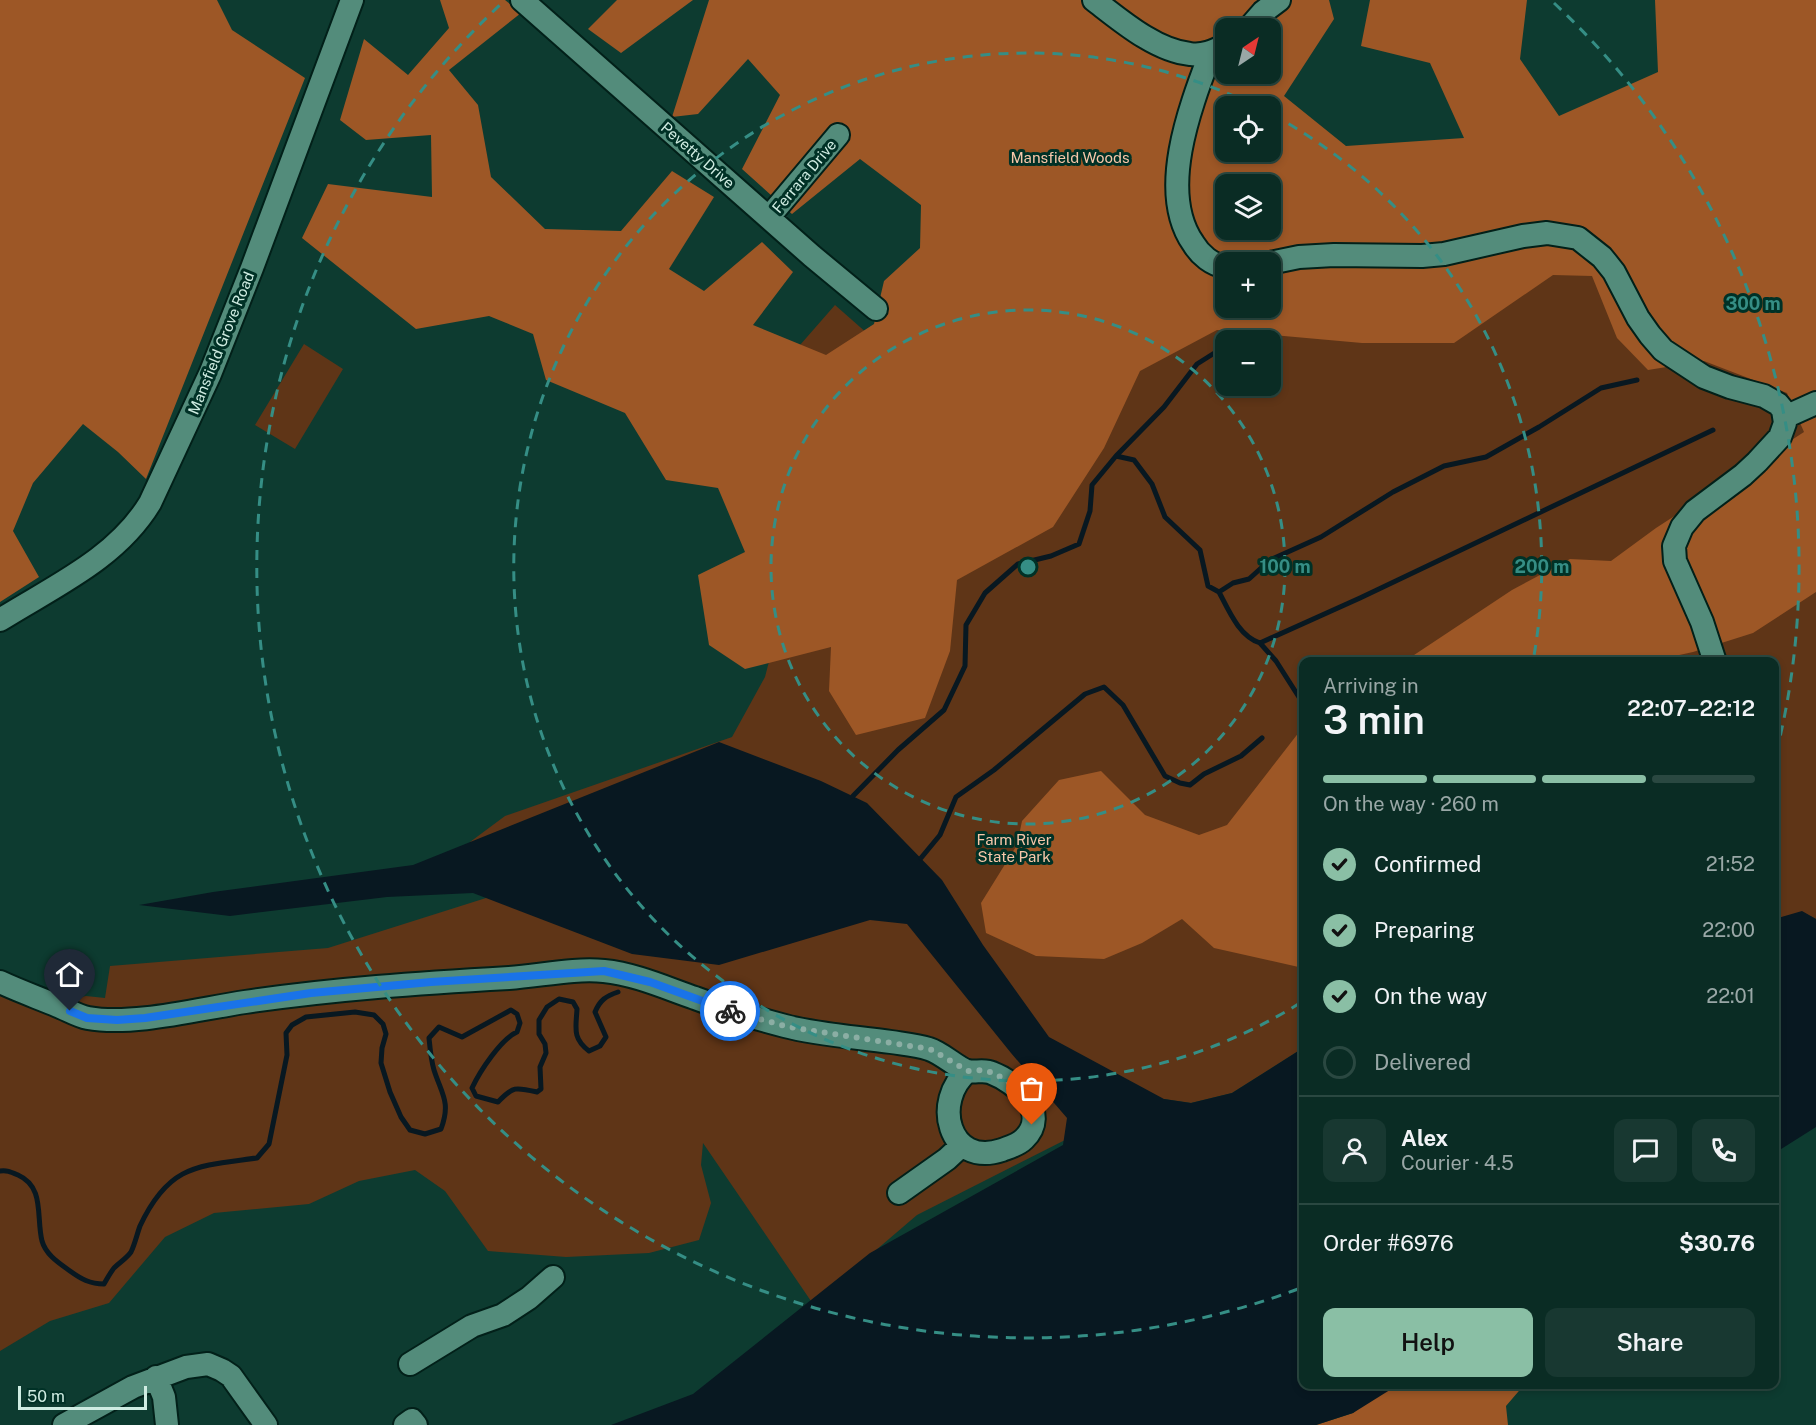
<!DOCTYPE html>
<html lang="en">
<head>
<meta charset="utf-8">
<style>
  :root { --surface:#0a2c24; --page:#183831; --text:#f1f3f6; --muted:#99a7a6; --line:#2a4841; --accent:#8abfa5 }
  body { margin:0; font-family:"Public Sans",sans-serif; background:var(--page); color:var(--text); height:100vh; display:flex; flex-direction:column; font-size:22px; white-space:nowrap }
  * { box-sizing:border-box; margin:0 }
  p { font-size:20px; color:var(--muted) }
  .icon { flex:none; width:33px; height:33px; fill:none; stroke:currentColor; stroke-width:2; stroke-linecap:round; stroke-linejoin:round }
  .map { position:relative; flex:1; overflow:hidden }
  .details { position:absolute; left:1299px; top:657px; width:480px; height:732px; display:flex; flex-direction:column; background:var(--surface); border-radius:12px; box-shadow:0 3px 9px #0003,0 0 0 2px var(--line) }
  .details>* { flex:none }
  .needle { width:39px; rotate:35deg }
  .fabs { position:absolute; left:1215px; top:18px; display:grid; gap:12px }
  .fabs a { display:grid; place-items:center; width:66px; height:66px; border-radius:12px; background:var(--surface); box-shadow:0 3px 9px #0003,0 0 0 2px var(--line); font-size:30px }
  .scale { position:absolute; left:18px; bottom:15px; width:129px; box-sizing:border-box; padding-left:6px; border:3px solid #cfece2; border-top:0; font-size:16px; line-height:21px; white-space:nowrap; color:#cfece2; -webkit-text-stroke:4px #003126; paint-order:stroke }
  .pin { position:absolute; display:grid; place-items:center; width:51px; height:51px; color:#fff; margin:-62px -26px; border-radius:50% 50% 50% 0; rotate:-45deg; box-shadow:0 0 6px #0007 }
  .pin .icon { rotate:45deg }
  .courier { position:absolute; display:grid; place-items:center; width:60px; height:60px; margin:-30px; border:4px solid #1a73e8; border-radius:50%; background:#fff; color:#222; box-shadow:0 2px 8px #0007 }
  .summary em { font-style:normal; font-weight:600 }
  .summary div { display:flex; flex-direction:column-reverse }
  .summary { display:flex; align-items:center; justify-content:space-between; height:102px; padding:0 24px }
  h1 { font-size:39px; font-weight:600; line-height:45px }
  .bar { display:grid; grid-template-columns:repeat(4,1fr); gap:9px 6px; align-content:center; height:72px; padding:0 24px }
  .bar i { height:8px; border-radius:4px; background:var(--line) }
  .bar .on { background:var(--accent) }
  .bar p { grid-column:span 4 }
  .line { display:flex; align-items:center; gap:15px; padding:0 24px; border-top:2px solid var(--line) }
  .line div { flex:1 }
  .round { display:grid; place-items:center; flex:none; width:63px; height:63px; border-radius:12px; background:var(--page) }
  ol { padding:0 24px; list-style:none }
  li { display:flex; align-items:center; gap:18px; height:66px }
  li p { margin-inline-start:auto }
  li .icon { padding:6px; border-radius:50%; background:var(--accent); color:#111; stroke-width:4 }
  li:last-child { color:var(--muted) }
  li i { width:33px; height:33px; border:3px solid var(--line); border-radius:50% }
  .cta { display:flex; gap:12px; margin-top:auto; padding:12px 24px }
  .cta a { flex:1; height:69px; border-radius:12px; background:var(--accent); color:#111; font-size:24px; font-weight:600; line-height:69px; text-align:center }
  .cta a+a { background:var(--page); color:var(--text) }
  .map>svg:first-child { display:block }
  .green { fill:#5f3517; fill-rule:evenodd }
  .forest { fill:#9d5726; fill-rule:evenodd }
  .water { fill:#081821 }
  .lines { fill:none; stroke-linecap:round; stroke-linejoin:round }
  .stream { stroke:#081821; stroke-width:5 }
  .minor-casing { stroke:#022019; stroke-width:26 }
  .minor { stroke:#538c7b; stroke-width:22 }
  .done { stroke:#8baea4; stroke-width:6; stroke-dasharray:0 10.8 }
  .route { stroke:#1a73e8; stroke-width:8 }
  .ring { fill:none; stroke:#358e85; stroke-width:3; stroke-dasharray:10 8 }
  .labels { text-anchor:middle; dominant-baseline:central; stroke-width:6; stroke-linejoin:round; paint-order:stroke }
  .street-label { font-size:15px; fill:#cfece2; stroke:#003126 }
  .park-label { font-size:15px; fill:#f7c7aa; stroke:#003126 }
  .centre { fill:#358e85; stroke:#003126; stroke-width:3 }
  .ring-label { font-size:18px; text-anchor:middle; font-weight:bold; fill:#358e85; stroke:#003126; stroke-width:6; stroke-linejoin:round; paint-order:stroke }
</style>
</head>
<body>
<div class="map">
<svg width="1816" height="1425" viewBox="0 0 1816 1425">
  <rect width="100%" height="100%" fill="#0d3b30"/>
  <!-- green -->
  <path class="green" d="M1700,0H1816V919L1802,912L1775,919L1774,662H1304L1303,1048L1232,1093L1191,1103L1164,1099L1075,1135L917,1215L813,1304L703,1143L701,1165L711,1203L699,1240L649,1253L566,1257L488,1251L445,1191L415,1170L359,1181L309,1204L214,1213L165,1237L109,1303L50,1321L0,1351V975L64,1001L86,996L105,998L110,966L328,948L486,898L470,842L505,816L732,737L765,677L775,638L752,400L835,305L885,349L1226,106V152H1270L1314,162L1621,140ZM1226,184H1270V230H1226ZM1226,262H1270V308H1226ZM1226,340H1270V386H1226Z
    M304,344L343,369L295,449L255,425Z"/>
  <!-- forest -->
  <path class="forest" d="M0,0H217L232,30L305,78L146,479L118,452L83,424L33,483L13,531L39,577L0,602Z
    M440,0H505L521,13L449,70L478,105L491,177L545,229L621,231L672,171L714,197L669,269L704,291L762,242L793,272L753,325L826,355L874,324L884,281L920,248L921,205L860,159L792,214L742,169L780,95L748,59L698,114L672,117L709,0H1329L1334,19L1284,96L1346,146L1464,138L1430,63L1361,46L1370,0H1527L1520,59L1559,116L1658,72L1655,0H1816V592L1753,633L1693,652L1652,661L1585,657L1581,662L1405,661L1512,590L1570,559L1611,561L1656,528L1804,432L1787,393L1704,361L1648,370L1617,338L1592,276L1553,275L1454,343H1362L1217,330L1140,371L1104,448L1053,527L957,580L950,651L925,718L856,735L829,691L831,647L745,669L709,645L698,575L745,552L718,488L666,480L625,413L546,380L533,334L489,316L416,329L302,238L328,184L432,197L431,135L366,140L340,120L364,39L408,75L449,28ZM1226,28H1270V74H1226ZM1226,106H1270V152H1226ZM1226,184H1270V230H1226ZM1226,262H1270V308H1226Z
    M617,0H693L621,53L588,29Z
    M1303,727V968L1214,948L1182,919L1142,943L1104,959L1036,956L986,933L981,903L1017,845L1022,821L1059,780L1101,771L1145,815L1199,835L1227,825Z
    M1387,1385H1524L1506,1406L1508,1425H1316L1353,1413Z"/>
  <!-- water -->
  <path class="water" d="M719,742L821,781L867,803L942,880L983,945L1049,1037L1164,1099L1191,1103L1232,1093L1303,1048L1304,1384L1396,1385L1393,1388L1353,1413L1316,1425H611L693,1394L870,1253L1063,1145L1067,1118L1011,1053L907,924L870,920L719,965L632,954L473,893L387,897L230,916L139,905L213,892L413,865Z
    M1802,911L1816,919V1127L1775,1153V919Z"/>
  <g class="lines">
    <!-- stream -->
    <path class="stream" d="M1116,456L1164,407L1197,364L1216,352
      M1219,592C1229,611 1239,636 1260,643L1360,598L1713,430
      M1260,643L1276,661L1304,705
      M1383,662L1385,660
      M853,796L898,750L944,710L965,666L966,625L985,593L1018,564L1051,556L1079,544L1090,511L1092,485L1116,456L1134,460L1152,484L1165,517L1200,550L1208,586L1219,592L1233,583L1249,579L1270,560L1321,537L1393,492L1444,466L1486,457L1539,427L1601,388L1637,380
      M921,858L940,835L956,797L994,770L1085,694L1104,687L1123,705L1165,776L1180,783L1190,785L1204,774L1241,756L1262,738
      M0,1171C7,1170 11,1172 18,1175C45,1187 36,1217 42,1241C46,1255 59,1263 70,1271C81,1279 90,1284 104,1284C107,1279 110,1273 114,1268C120,1262 126,1259 131,1252C135,1244 137,1234 140,1226C169,1164 198,1166 257,1158L269,1144L287,1055L286,1033L292,1025L306,1017L355,1012L374,1015L383,1024L386,1034L382,1048L381,1063L390,1092L401,1117L410,1130L425,1134L441,1129C451,1102 442,1095 434,1070C431,1060 430,1048 429,1038L439,1027L462,1037L511,1010L517,1014L520,1023L517,1032C501,1039 480,1071 472,1088L476,1096L498,1102C513,1086 516,1087 537,1092L541,1089L540,1067L546,1053L545,1044L539,1034V1020L547,1007L559,999L573,1002L577,1009C576,1028 572,1038 589,1051L600,1046L606,1037L595,1012C600,1000 606,996 618,992"/>
    <defs>
      <path id="minor" d="M522,0L812,256L876,309
        M1094,0C1120,20 1156,51 1190,54C1203,56 1214,51 1226,45
        M1249,28L1263,12L1279,0
        M1211,52C1191,105 1157,191 1193,243C1200,255 1212,265 1226,267
        M769,217L838,135
        M1270,263L1299,257L1334,255L1422,256L1444,254L1523,236L1547,233L1578,238L1602,257L1614,272L1638,318L1650,335L1663,350L1704,377L1730,387L1764,396L1778,404L1783,410L1785,423L1780,437L1757,462L1743,475L1695,511L1682,527L1674,546L1675,561L1702,622L1715,662
        M1785,417L1816,403
        M0,620C54,586 116,559 150,503L210,374L252,268L352,0
        M0,982C19,991 39,998 58,1006C68,1010 78,1016 88,1018C133,1026 198,1009 245,1002C333,989 421,983 509,978C540,976 573,968 604,971C635,974 666,988 695,998C724,1009 754,1018 785,1026C819,1035 856,1037 891,1042C904,1044 917,1045 929,1049C942,1053 956,1067 967,1071C975,1073 984,1069 992,1073C1016,1082 1051,1113 1024,1139C1018,1145 1010,1147 1002,1150C948,1168 932,1100 968,1071
        M899,1193L947,1159L962,1145
        M410,1364L472,1326L503,1315L529,1298L553,1277
        M156,1377L164,1397L167,1425
        M64,1425L133,1387L186,1367L208,1364L222,1370L231,1376L266,1425
        M405,1425L412,1420L416,1425"/>
    </defs>
    <!-- minor casing -->
    <use href="#minor" class="minor-casing"/>
    <!-- minor -->
    <use href="#minor" class="minor"/>
  </g>
  <g class="lines">
    <!-- done -->
    <path class="done" d="M730,1011L789,1027L930,1049L968,1071L984,1070L993,1073L1006,1080L1025,1095L1033,1110L1032,1125"/>
    <!-- route -->
    <path class="route" d="M70,1011L87,1018L117,1020L145,1018L311,993L431,982L604,971L650,982L730,1011"/>
  </g>
  <!-- distance rings -->
  <g class="ring">
    <circle cx="1028" cy="567" r="257"/>
    <path d="M1300 1003A514 514 0 1 1 1253 105M1273 115A514 514 0 0 1 1533 661"/>
    <path d="M1298 1289A771 771 0 0 1 502 3M1554 3A771 771 0 0 1 1776 754"/>
  </g>
  <g class="labels">
    <!-- street labels -->
    <g class="street-label">
      <text transform="translate(698 155) rotate(41)">Pevetty Drive</text>
      <text transform="translate(804 176) rotate(-50)">Ferrara Drive</text>
      <text transform="translate(221 343) rotate(-68)">Mansfield Grove Road</text>
    </g>
    <!-- park labels -->
    <g class="park-label">
      <text x="1070" y="157">Mansfield Woods</text>
      <text x="1014" y="839">Farm River<tspan x="1014" dy="17">State Park</tspan></text>
    </g>
  </g>
  <circle cx="1028" cy="567" r="9" class="centre"/>
  <g class="ring-label">
    <text x="1753" y="310">300 m</text>
    <text x="1285" y="573">100 m</text>
    <text x="1542" y="573">200 m</text>
  </g>
</svg>
<div class="fabs">
<a><svg class="needle" viewBox="-14 -14 28 28"><path d="M0-13l5 13h-10z" fill="#e53935"/><path d="M0 13l5-13h-10z" fill="#99a7a6"/></svg></a>
<a><svg class="icon" aria-label="locate" viewBox="0 0 24 24"><circle cx="12" cy="12" r="6"/><path d="M12 2v4M12 18v4M2 12h4M18 12h4"/></svg></a>
<a><svg class="icon" aria-label="layers" viewBox="0 0 24 24"><path d="M12 4l9 5-9 5-9-5zM3 14l9 5 9-5"/></svg></a>
<a>+</a>
<a>−</a>
</div>
<div class="scale">50 m</div>
<div class="pin" style="left:1032px;top:1125px;background:#ea580c"><svg class="icon" aria-label="bag" viewBox="0 0 24 24"><path d="M5 8h14l-1 12H6zM9 8a3 3 0 0 1 6 0"/></svg></div>
<div class="pin" style="left:70px;top:1011px;background:#1f2937"><svg class="icon" aria-label="home" viewBox="0 0 24 24"><path d="M3 11l9-7 9 7M6 9v11h12V9"/></svg></div>
<div class="courier" style="left:730px;top:1011px"><svg class="icon" aria-label="bike" viewBox="0 0 24 24"><circle cx="6" cy="16" r="4"/><circle cx="18" cy="16" r="4"/><path d="M6 16l4-8h5l3 8M10 8l3 8H6M13 5h3"/></svg></div>
<section class="details">
<div class="summary"><div><h1>3 min</h1><p>Arriving in</p></div><em>22:07–22:12</em></div>
<div class="bar"><i class="on"></i><i class="on"></i><i class="on"></i><i></i><p>On the way · 260 m</p></div>
<ol>
<li><svg class="icon" aria-label="check" viewBox="0 0 24 24"><path d="M5 12l5 5 9-10"/></svg>Confirmed<p>21:52</p></li>
<li><svg class="icon" aria-label="check" viewBox="0 0 24 24"><path d="M5 12l5 5 9-10"/></svg>Preparing<p>22:00</p></li>
<li><svg class="icon" aria-label="check" viewBox="0 0 24 24"><path d="M5 12l5 5 9-10"/></svg>On the way<p>22:01</p></li>
<li><i></i>Delivered</li>
</ol>
<div class="line" style="height:108px"><a class="round"><svg class="icon" aria-label="person" viewBox="0 0 24 24"><circle cx="12" cy="8" r="4"/><path d="M4 21q1-7 8-7t8 7"/></svg></a><div><b>Alex</b><p>Courier · 4.5</p></div><a class="round"><svg class="icon" aria-label="chat" viewBox="0 0 24 24"><path d="M4 5h16v11H9l-5 4z"/></svg></a><a class="round"><svg class="icon" aria-label="phone" viewBox="0 0 24 24"><path d="M5 4h4l2 5-3 2q2 4 5 5l2-3 5 2v4C11 20 4 13 5 4z"/></svg></a></div>
<div class="line" style="height:78px"><div>Order #6976</div><b>$30.76</b></div>
<div class="cta"><a>Help</a><a>Share</a></div>
</section>
</div>
</body>
</html>
